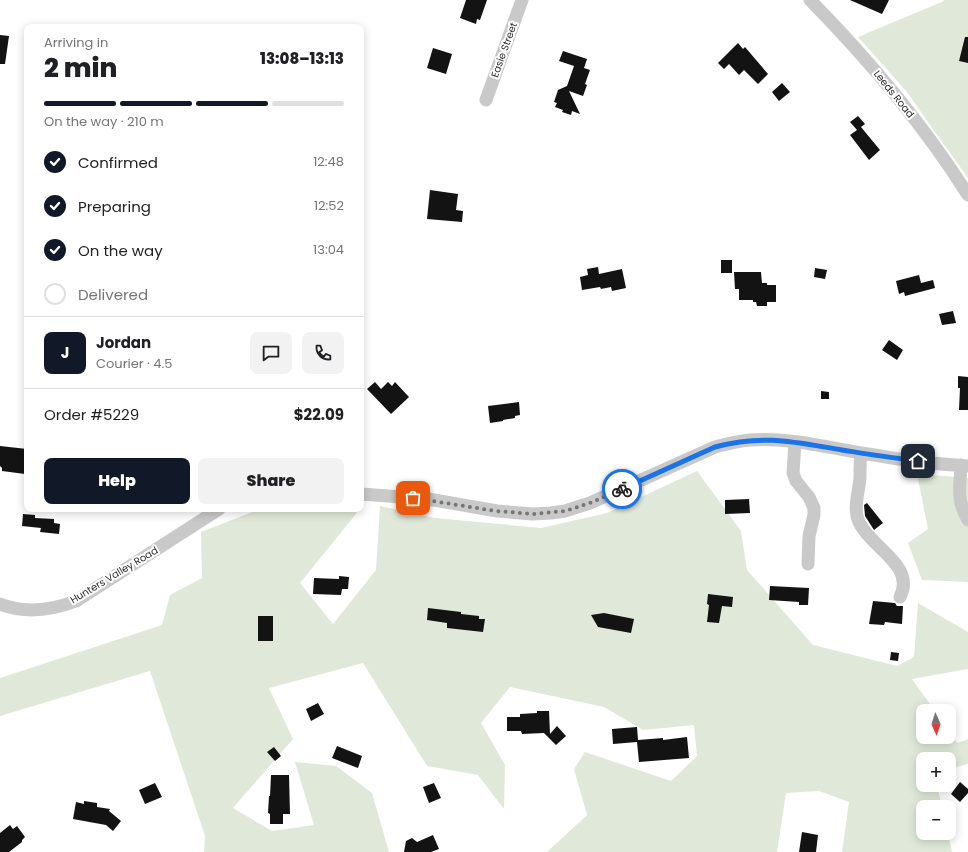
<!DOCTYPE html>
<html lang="en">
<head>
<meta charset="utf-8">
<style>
  :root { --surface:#fff; --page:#f2f2f2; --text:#202124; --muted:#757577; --line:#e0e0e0; --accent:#111827 }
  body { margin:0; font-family:Poppins,sans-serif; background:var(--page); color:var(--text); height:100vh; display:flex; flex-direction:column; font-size:15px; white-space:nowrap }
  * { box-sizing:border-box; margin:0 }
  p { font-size:13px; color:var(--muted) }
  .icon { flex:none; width:22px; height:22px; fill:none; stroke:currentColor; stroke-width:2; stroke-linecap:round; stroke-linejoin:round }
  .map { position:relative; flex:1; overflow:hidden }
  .details { position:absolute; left:24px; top:24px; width:340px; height:488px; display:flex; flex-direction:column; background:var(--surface); border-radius:8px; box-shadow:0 2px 10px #0003 }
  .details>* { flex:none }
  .needle { width:26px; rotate:177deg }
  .fabs { position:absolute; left:916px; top:704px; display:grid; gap:8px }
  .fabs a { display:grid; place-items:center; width:40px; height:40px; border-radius:8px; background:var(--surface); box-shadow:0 2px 10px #0003; font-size:20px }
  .pin { position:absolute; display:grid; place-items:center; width:34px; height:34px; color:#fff; margin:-17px; border-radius:8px; box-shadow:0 2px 6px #0006 }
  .courier { position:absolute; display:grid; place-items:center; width:40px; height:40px; margin:-20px; border:3px solid #1a73e8; border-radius:50%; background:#fff; color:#222; box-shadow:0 1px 5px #0007 }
  .head em { font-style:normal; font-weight:800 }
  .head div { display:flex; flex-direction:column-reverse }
  .head { display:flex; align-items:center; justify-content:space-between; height:68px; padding:0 20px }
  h1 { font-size:26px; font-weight:800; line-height:30px }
  .bar { display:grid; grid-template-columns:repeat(4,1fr); gap:6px 4px; align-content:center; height:48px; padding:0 20px }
  .bar i { height:5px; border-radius:3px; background:var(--line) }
  .bar .active { background:var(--accent) }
  .bar p { grid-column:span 4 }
  .line { display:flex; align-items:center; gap:10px; padding:0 20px; border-top:1px solid var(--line) }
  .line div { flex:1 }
  .round { display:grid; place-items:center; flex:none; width:42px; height:42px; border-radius:8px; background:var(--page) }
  ol { padding:0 20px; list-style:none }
  li { display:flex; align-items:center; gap:12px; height:44px }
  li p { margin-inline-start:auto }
  li .icon { padding:4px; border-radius:50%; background:var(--accent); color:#fff; stroke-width:4 }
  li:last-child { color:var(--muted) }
  li i { width:22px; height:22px; border:2px solid var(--line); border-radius:50% }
  .action { display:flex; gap:8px; margin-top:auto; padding:8px 20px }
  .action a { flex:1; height:46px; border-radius:8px; background:var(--accent); color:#fff; font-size:16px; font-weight:800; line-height:46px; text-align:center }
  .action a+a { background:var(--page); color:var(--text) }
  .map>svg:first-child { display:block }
  .green { fill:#e0e9d9 }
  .building { fill:#131313 }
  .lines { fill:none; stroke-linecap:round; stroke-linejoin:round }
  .minor { stroke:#c9c9c9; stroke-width:13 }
  .done { stroke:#767676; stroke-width:4; stroke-dasharray:0 7.2 }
  .route { stroke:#1a73e8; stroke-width:5 }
  .labels { text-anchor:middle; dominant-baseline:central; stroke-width:4; stroke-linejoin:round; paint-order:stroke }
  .street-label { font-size:10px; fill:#2c2c2c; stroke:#fff }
</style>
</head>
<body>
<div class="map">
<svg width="968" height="852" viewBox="0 0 968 852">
  <rect width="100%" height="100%" fill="#fff"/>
  <!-- green -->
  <path class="green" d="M943,0H968V178L937,135L907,92L858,37L944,1Z
    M697,471L741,531L747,570L813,645L897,666L914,657L918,603L968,632V669L912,679L935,711H923V737H949V731L957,743L968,739V764L949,769V759H923V785H937L942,807H923V833H948L952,852H842L849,802L819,791L786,793L777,852H547L587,815L574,769L585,752L671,781L697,756L694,725L643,730L604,707L510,687L481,723L505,765L504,809L478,775L427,766L363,663L269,688L293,739L233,808L272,831L314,825L295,762L336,766L372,793L389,852H204L205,836L150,671L0,716V678L162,625L170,595L202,578L201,532L260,509H360L300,583L333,624L376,570L380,506L435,518L541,528L607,513Z
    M917,474L968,478V582L922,580L908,543L928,529Z"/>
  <!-- building -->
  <path class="building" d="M466,0H487L480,20L477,19L476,24L460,18Z
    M850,0H889L882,14Z
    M0,35L9,36L5,64H0Z
    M965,37H968V63L959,61Z
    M738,43L743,49L745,47L768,74L758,84L744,70L739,75L729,64L724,69L718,63Z
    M433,48L452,54L446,74L427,68Z
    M563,51L587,59L584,68L590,70L585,84L587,85L583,96L569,91L580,114L572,111L571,115L562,112L563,110L555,107L557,103L554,102L558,90L567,86L574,66L559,61Z
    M782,83L790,92L779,101L772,92Z
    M858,116L865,124L861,127L880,150L869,160L850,135L857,130L850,122Z
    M430,190L458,194L456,210L463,211L462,222L427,219Z
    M721,260H732V273H721Z
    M598,267L599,274L622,269L626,288L612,291L611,287L601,289L600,287L582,290L580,277L588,275L587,269Z
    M815,268L827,270L825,279L814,277Z
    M734,272H761L762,283H767V285H776V302H767V306H757L756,302H753V300H739V289H735Z
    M919,275L921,283L933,280L935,288L905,296L904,292L899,294L896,281Z
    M953,311L956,323L942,325L939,314Z
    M889,340L903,350L897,360L882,350Z
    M958,376L968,377V410H959L960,388H958Z
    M375,382L381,389L388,382L392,386L395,382L409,397L391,414L367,389Z
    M821,391L829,392V399H821Z
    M519,402L520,415L515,416V418L503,420V421L490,423L488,406Z
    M0,446L27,449V472L26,471L25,474L2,471V468L0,466Z
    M749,499L750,513L725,514V500Z
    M867,503L883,523L874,530L865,516L864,505Z
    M23,514L35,515V518L54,519V523L60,524L59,534L40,532L41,528L22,526Z
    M339,576L349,577L348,589H342L341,595L313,594L314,578L339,579Z
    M770,586L809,588L808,605H799V602L769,600Z
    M708,594L733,597L732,607L722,606L719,623L707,622L709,605L707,604Z
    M873,601L895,603L897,606H903L902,624L885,622L884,625L869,624Z
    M428,608L461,612V614L479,616V619H485L483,632L447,628V623L427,620Z
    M604,613L634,619L631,633L598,627L591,615Z
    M258,616H273V641H258Z
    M891,652L899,653L898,661L890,660Z
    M318,703L324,714L311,721L306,709Z
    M537,711H549L550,734L557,726L566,736L556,745L544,733L522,734L521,731H507V717H520V714L537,713Z
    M637,727L638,740L663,738V740L687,737L689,758L639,762L637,742L613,744L612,729Z
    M337,746L362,756L358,768L332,758Z
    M274,747L281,756L275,761L267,752Z
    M271,775H289L290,814H283V824H270V814L268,813L269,796H270Z
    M960,782L968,789V793L960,802L951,794Z
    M155,783L162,797L145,804L139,790Z
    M434,783L441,798L429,803L423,787Z
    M84,801L97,803V807L110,809L109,811L121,821L113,831L106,825L73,819L76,802L84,804Z
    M10,825L13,829L17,826L25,837L22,840V842L9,852H0V833Z
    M802,832L818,835L816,852H799Z
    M433,835L439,849L431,852H404L406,841L412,838L417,842Z"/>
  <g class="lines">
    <!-- minor -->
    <path class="minor" d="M810,0C869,60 923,124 968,195
      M486,100L522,0
      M795,442L793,473L796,481L809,497L814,508V515L809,536L808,564
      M861,453C860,461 860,470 860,478C859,492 852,510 860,524C872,548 916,566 900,597
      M961,465C960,488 956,499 968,520
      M361,494L428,499L497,511L533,514L551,513L565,511L590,503L715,447C726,444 738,441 750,440C790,437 829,448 868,454C901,460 935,464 968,466
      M0,604C25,614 52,610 76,601L219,509"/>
  </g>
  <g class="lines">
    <!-- done -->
    <path class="done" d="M413,498L496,511L533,514L565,511L590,503L622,489"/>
    <!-- route -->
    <path class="route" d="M622,489L715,447C763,434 794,442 842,450C868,454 893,458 918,461"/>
  </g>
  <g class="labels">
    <!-- street labels -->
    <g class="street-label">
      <text transform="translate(504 50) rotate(-70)">Easie Street</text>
      <text transform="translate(894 94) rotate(51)">Leeds Road</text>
      <text transform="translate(114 575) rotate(-31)">Hunters Valley Road</text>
    </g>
  </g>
</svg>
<div class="fabs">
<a><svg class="needle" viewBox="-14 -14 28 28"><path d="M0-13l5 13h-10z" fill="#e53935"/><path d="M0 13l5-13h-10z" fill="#757577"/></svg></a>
<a>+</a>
<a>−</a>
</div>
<div class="pin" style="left:413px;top:498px;background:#ea580c"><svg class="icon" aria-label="bag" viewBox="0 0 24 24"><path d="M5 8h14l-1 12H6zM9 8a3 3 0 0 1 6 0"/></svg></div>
<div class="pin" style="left:918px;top:461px;background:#1f2937"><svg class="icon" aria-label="home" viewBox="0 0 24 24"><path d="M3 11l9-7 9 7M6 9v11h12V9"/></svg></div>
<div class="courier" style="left:622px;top:489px"><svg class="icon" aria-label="bike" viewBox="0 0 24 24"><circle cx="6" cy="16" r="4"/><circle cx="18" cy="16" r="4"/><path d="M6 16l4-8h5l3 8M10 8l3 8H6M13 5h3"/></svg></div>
<section class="details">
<div class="head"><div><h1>2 min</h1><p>Arriving in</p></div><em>13:08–13:13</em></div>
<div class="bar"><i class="active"></i><i class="active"></i><i class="active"></i><i></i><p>On the way · 210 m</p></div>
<ol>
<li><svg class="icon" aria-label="check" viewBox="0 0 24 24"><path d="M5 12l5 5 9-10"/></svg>Confirmed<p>12:48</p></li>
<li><svg class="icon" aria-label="check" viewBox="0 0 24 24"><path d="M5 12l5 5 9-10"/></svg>Preparing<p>12:52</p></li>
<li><svg class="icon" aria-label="check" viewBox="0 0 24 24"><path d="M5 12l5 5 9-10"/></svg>On the way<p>13:04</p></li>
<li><i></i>Delivered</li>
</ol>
<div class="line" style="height:72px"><b class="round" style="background:var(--accent);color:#fff">J</b><div><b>Jordan</b><p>Courier · 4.5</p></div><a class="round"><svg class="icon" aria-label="chat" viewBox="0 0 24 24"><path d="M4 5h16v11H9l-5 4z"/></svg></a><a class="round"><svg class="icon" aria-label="phone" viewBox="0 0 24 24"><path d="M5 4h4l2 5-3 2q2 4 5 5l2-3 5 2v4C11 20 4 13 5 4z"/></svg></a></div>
<div class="line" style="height:52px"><div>Order #5229</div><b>$22.09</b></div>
<div class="action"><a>Help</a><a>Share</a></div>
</section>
</div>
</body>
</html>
